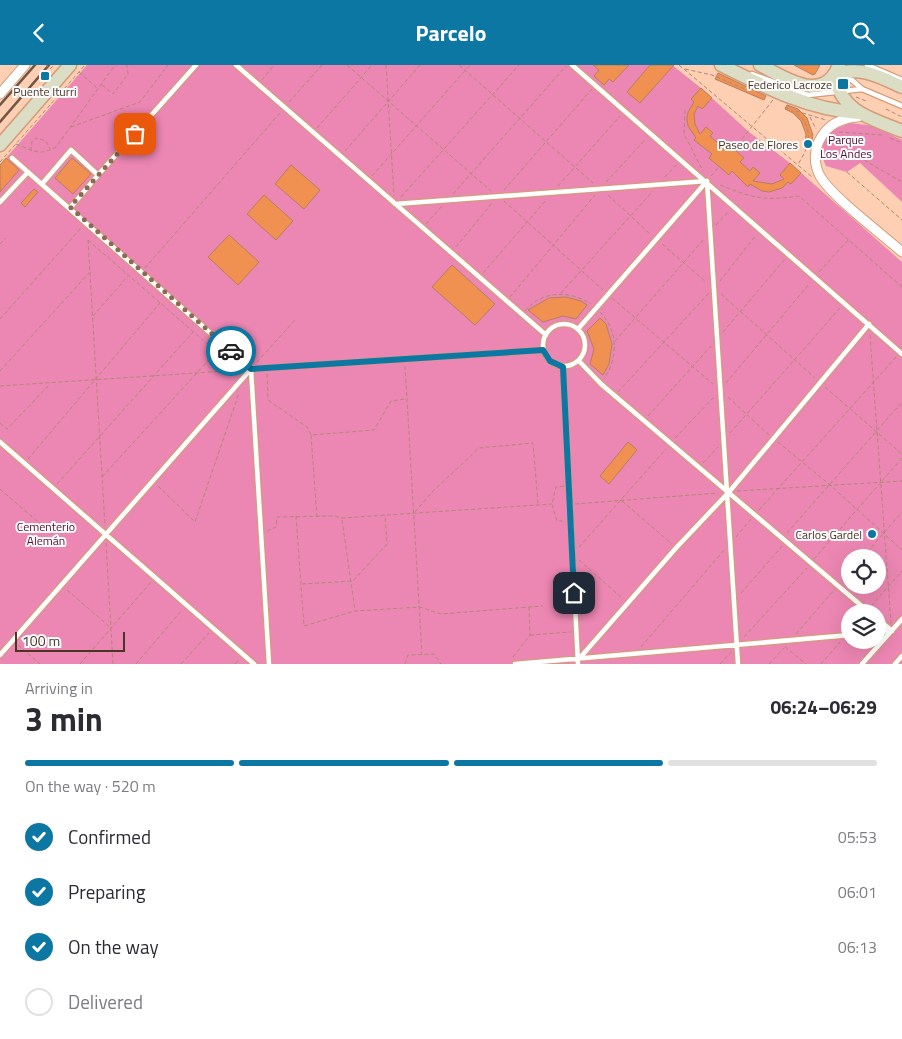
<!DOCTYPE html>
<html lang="en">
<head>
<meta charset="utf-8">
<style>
  :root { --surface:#fff; --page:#f2f2f3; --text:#2b2b33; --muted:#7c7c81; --line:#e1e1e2; --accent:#0c77a2 }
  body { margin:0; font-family:"Titillium Web",sans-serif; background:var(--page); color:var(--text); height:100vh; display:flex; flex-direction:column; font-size:19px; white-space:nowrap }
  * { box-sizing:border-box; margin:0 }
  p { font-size:16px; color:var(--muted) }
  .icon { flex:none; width:28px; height:28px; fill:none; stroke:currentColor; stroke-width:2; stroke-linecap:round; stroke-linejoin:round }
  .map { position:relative; height:599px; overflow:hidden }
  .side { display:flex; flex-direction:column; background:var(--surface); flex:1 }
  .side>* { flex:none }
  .buttons { position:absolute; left:841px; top:484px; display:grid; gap:10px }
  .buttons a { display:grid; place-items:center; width:45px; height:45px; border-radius:50%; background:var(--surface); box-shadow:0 5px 20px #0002; font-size:25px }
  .scale { position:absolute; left:15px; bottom:12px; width:110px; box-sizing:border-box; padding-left:5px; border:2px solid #4c3527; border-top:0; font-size:14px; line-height:18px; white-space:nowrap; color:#4c3527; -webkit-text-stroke:4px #fbfbfb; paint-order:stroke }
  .pin { position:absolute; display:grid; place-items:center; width:42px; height:42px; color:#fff; margin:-21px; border-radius:10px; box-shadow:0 2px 8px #0006 }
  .courier { position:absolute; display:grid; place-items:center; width:50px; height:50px; margin:-25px; border:4px solid #0c77a2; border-radius:50%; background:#fff; color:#222; box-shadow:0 1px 6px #0007 }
  .head em { font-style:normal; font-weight:700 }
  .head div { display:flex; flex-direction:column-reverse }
  .head { display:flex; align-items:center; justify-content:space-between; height:85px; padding:0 25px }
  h1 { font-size:32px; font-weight:700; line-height:38px }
  .bar { display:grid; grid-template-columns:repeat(4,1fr); gap:8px 5px; align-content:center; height:60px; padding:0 25px }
  .bar i { height:6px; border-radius:4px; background:var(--line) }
  .bar .current { background:var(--accent) }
  .bar p { grid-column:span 4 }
  ol { padding:0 25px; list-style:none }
  li { display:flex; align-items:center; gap:15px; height:55px }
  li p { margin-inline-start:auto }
  li .icon { padding:5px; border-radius:50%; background:var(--accent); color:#fff; stroke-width:4 }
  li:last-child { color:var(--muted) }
  li i { width:28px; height:28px; border:2px solid var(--line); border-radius:50% }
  header { display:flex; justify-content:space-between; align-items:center; height:65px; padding:0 25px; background:var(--accent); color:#fff; font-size:22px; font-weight:700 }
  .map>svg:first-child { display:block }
  .green { fill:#ec86b3; fill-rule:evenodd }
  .building { fill:#f09151; stroke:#b57f5d }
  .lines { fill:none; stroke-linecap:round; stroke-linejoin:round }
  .lane-casing { stroke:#d49c7a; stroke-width:7 }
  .street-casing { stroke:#d49c7a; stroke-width:11 }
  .secondary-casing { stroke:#d49c7a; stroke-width:15 }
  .path { stroke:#ae8a73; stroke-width:1; stroke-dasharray:4 2.5; stroke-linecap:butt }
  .lane { stroke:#fff; stroke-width:4.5 }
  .street { stroke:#fff; stroke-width:9 }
  .secondary { stroke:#dbddc4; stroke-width:12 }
  .rail { stroke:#715544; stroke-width:2.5 }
  .path-bridge { stroke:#ae8a73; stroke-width:1; stroke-dasharray:4 2.5; stroke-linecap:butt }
  .done { stroke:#8a6b58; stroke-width:5; stroke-dasharray:0 9 }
  .route { stroke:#0c77a2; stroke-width:6 }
  .poi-dot { fill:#0c77a2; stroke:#fbfbfb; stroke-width:2 }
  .labels { text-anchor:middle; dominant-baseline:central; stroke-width:4; stroke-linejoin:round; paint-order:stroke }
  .poi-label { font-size:12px; fill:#4c3527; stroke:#fbfbfb; text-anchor:end }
  .park-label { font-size:12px; fill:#510f32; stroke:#fbfbfb }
</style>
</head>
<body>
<header><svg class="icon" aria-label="back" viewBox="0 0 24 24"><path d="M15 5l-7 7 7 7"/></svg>Parcelo<svg class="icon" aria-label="search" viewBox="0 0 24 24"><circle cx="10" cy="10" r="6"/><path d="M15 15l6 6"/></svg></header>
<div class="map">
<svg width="902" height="599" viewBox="0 0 902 599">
  <rect width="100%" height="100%" fill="#fecfb2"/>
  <!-- green -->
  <path class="green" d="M87,0H672L701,23L749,67L790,98L902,197V599H0V100ZM850,492H878V520H850ZM850,548H878V575H850Z
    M850,58L874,61L902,75V137L860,98L847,107L826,101C820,90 822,80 826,68Z"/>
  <!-- building -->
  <path class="building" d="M593,0H629L613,17L609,14L604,20L594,11L599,5Z
    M650,0H674L640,38L627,27Z
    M794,0H820L815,9L813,10Z
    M718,8L766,31L764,35L715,14Z
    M701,23L712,33L702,44L698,41L694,49L695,59L700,69L706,62L713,68L710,71L720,80L724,75L744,93L740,97L750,106L753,102L760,108L753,116L772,119L784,114L780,110L790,98L801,108L791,119L788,117L782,123L769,127L762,126L750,119L748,122L732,106L729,110L709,93L712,89L694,75L696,73L688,61L687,54L688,47L694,37L691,34Z
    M787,40L798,44L807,53L813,70L811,81H805L806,69L801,56L793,48L785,44Z
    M6,93L19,105L0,127V100Z
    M72,93L91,109L73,129L55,113Z
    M291,100L320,125L304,144L275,119Z
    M34,124L38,127L25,142L21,138Z
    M264,130L293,156L276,175L247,149Z
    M229,170L259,197L238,220L208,192Z
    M452,200L495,239L475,260L432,222Z
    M566,232L581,236L587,240L576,254L563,251L543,257L528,245L549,233Z
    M600,253L606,259L612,279L609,299L603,310L590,299L594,284L587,266Z
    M628,377L637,385L609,419L600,411Z"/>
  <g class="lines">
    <defs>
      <path id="lane" d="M236,0L546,270
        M572,0L902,289
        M867,0L902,15
        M752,9L808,30L862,24
        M841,12L852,15L862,24L902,41
        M12,93L251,304L269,599
        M707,116L738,599
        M42,119L71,85L98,110L196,0
        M0,137L28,107
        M395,139L707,116
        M70,143L98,110
        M543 280a21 21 0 1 1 42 0a21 21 0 1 1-42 0Z
        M578,264L707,116
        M579,296L601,319L870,548
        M563,302L578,599
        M0,377L254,599
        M878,554L892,566
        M878,567L892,566
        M0,590L251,304L543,285
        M578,595L676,483L729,427L869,259
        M515,599L850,570
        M862,599L902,554
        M895,599L902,591"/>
      <path id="street" d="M0,29L25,0
        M858,52C844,53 830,58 822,71C814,83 813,98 820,111C831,131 883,170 902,187"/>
      <path id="secondary" d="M721,0C767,23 807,44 858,48
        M760,0C786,13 823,40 839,0
        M835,10C859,0 880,12 902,22
        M834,12C844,49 871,53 902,66
        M0,80L70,0"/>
    </defs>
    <!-- lane casing -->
    <use href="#lane" class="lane-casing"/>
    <!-- street casing -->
    <use href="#street" class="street-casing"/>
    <!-- secondary casing -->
    <use href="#secondary" class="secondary-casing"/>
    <!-- path -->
    <path class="path" d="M347,0L491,126
      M386,0L394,131
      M459,0L593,118
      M679,0L812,112
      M50,4L54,0
      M685,4L712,10L752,27
      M79,7L98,24
      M262,15L274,0
      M102,20L113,29L128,9L127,0
      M856,32L866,36
      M289,37L322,0
      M785,42C813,53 814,76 798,99
      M886,44L902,52
      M685,45L684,69L703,106
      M796,46L826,55
      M810,52L816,64
      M71,62L140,37L168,0
      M317,63L372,0
      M839,67L882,70
      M890,73L902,78
      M16,79C32,85 39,92 56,82L115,0
      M734,84L773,35
      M31,86L32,76L36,73L46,76L50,84
      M345,86L420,0
      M864,95L902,117
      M0,97L85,0
      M847,107L902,155
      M372,111L470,0
      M711,111L719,102
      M665,112L676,100
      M606,117L646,74
      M720,120C753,133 763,136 799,131L902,222
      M558,121L620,51
      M504,125L592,24
      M453,129L566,1
      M608,130L651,170
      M401,132L519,0
      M504,136L603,225
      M426,159L442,141
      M716,160L729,146
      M88,175L105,461
      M88,175L236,304
      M0,179L6,173
      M662,179L706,217
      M456,182L493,137
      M145,203L280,48
      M819,207L849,174
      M483,208L547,134
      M720,216L756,170
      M561,228L653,126
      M721,229L815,313
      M510,232L595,130
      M612,233L713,319
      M525,246C542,225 570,225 591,239
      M600,247C618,266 619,291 604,314
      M93,251L128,211
      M0,254L81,163
      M723,267L785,194
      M870,270L891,558
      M615,276L704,174
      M257,297L295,255
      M405,301L422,589
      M0,306L89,208
      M267,309L268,335L307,362L311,370
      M726,318L810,218
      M0,321L241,305
      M825,322L902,389
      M618,327L709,228
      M728,332L769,370
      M648,351L711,281
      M0,358L7,364L50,319
      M730,368L840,243
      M675,373L715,331
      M778,377L830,420L902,485
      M28,394L160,238
      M703,398L718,382
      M102,412L216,287
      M57,419L193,267
      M158,421L195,457L239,328
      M564,421L556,422L552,439L557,456H565
      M0,424L68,483
      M737,426L902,416
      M622,436L672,479
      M575,439L718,428
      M759,445L896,292
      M415,447L432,427L479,383L533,378L538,439
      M296,451L304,561L355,546L420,542L441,549L543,541
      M317,452L311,370L374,365L391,336L406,334
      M342,455L355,545
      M267,466L276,462L277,452L334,451L342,453L552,439
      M787,468L902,337
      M736,472L751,454
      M106,478L113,599
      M579,482L666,384
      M863,492L902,447
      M814,494L902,393
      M579,495L623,534
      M842,516L850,507
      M302,519L353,516L387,479L385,450
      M67,525L111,563
      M741,528L783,480
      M871,541L902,506
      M796,569L835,524
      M530,570L571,567
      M744,572L807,503
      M18,580L40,599
      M641,582L725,484
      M785,582L806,599
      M513,592L530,570L529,542
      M80,599L151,517
      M136,599L182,545
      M181,599L209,568
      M235,599L239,594
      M405,599L408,590L434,589L441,599
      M720,599L732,586
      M769,599L784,583
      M821,599L840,577"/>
    <!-- lane -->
    <use href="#lane" class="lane"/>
    <!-- street -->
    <use href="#street" class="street"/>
    <!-- secondary -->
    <use href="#secondary" class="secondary"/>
    <!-- rail -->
    <path class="rail" d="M0,40L35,0
      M0,57L49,0"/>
    <!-- path-bridge -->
    <path class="path-bridge" d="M46,0L50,4"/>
  </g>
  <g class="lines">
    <!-- done -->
    <path class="done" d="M135,69L70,142L231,286"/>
    <!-- route -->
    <path class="route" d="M231,286L251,304L543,285L550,296L563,302L574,528"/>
  </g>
  <!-- markers -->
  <g class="poi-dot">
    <rect x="40" y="6" width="10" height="10" rx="2.5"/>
    <rect x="837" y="13" width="12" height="12" rx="2.5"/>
    <circle cx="808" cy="79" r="5"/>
    <circle cx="872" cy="469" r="5"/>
  </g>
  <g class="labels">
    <!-- poi labels -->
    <g class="poi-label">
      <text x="832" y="19">Federico Lacroze</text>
      <text x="45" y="26" text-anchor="middle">Puente Iturri</text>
      <text x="798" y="79">Paseo de Flores</text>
      <text x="862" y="469">Carlos Gardel</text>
    </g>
    <!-- park labels -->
    <g class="park-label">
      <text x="846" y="74">Parque<tspan x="846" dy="14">Los Andes</tspan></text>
      <text x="46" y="461">Cementerio<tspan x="46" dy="14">Alemán</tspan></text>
    </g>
  </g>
</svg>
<div class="buttons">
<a><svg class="icon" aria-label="locate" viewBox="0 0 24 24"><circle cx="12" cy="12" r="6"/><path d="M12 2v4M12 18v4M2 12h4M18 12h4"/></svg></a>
<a><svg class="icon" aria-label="layers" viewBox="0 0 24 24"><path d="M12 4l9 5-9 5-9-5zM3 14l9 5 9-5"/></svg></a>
</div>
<div class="scale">100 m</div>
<div class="pin" style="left:135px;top:69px;background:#ea580c"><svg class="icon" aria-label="bag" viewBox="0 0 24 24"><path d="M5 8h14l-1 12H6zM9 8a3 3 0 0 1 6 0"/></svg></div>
<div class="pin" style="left:574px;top:528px;background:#1f2937"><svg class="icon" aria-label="home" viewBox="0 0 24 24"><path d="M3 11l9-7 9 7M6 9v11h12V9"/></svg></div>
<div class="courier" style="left:231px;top:286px"><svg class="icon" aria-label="car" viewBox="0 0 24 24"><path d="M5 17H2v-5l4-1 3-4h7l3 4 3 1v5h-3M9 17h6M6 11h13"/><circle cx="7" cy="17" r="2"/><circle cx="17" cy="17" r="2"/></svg></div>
</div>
<section class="side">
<div class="head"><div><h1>3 min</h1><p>Arriving in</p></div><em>06:24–06:29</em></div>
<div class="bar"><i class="current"></i><i class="current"></i><i class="current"></i><i></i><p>On the way · 520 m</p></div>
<ol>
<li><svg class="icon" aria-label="check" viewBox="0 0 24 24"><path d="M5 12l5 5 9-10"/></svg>Confirmed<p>05:53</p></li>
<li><svg class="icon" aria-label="check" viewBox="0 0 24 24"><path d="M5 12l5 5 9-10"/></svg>Preparing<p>06:01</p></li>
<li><svg class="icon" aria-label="check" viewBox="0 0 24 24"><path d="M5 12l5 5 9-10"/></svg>On the way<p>06:13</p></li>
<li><i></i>Delivered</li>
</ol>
</section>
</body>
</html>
